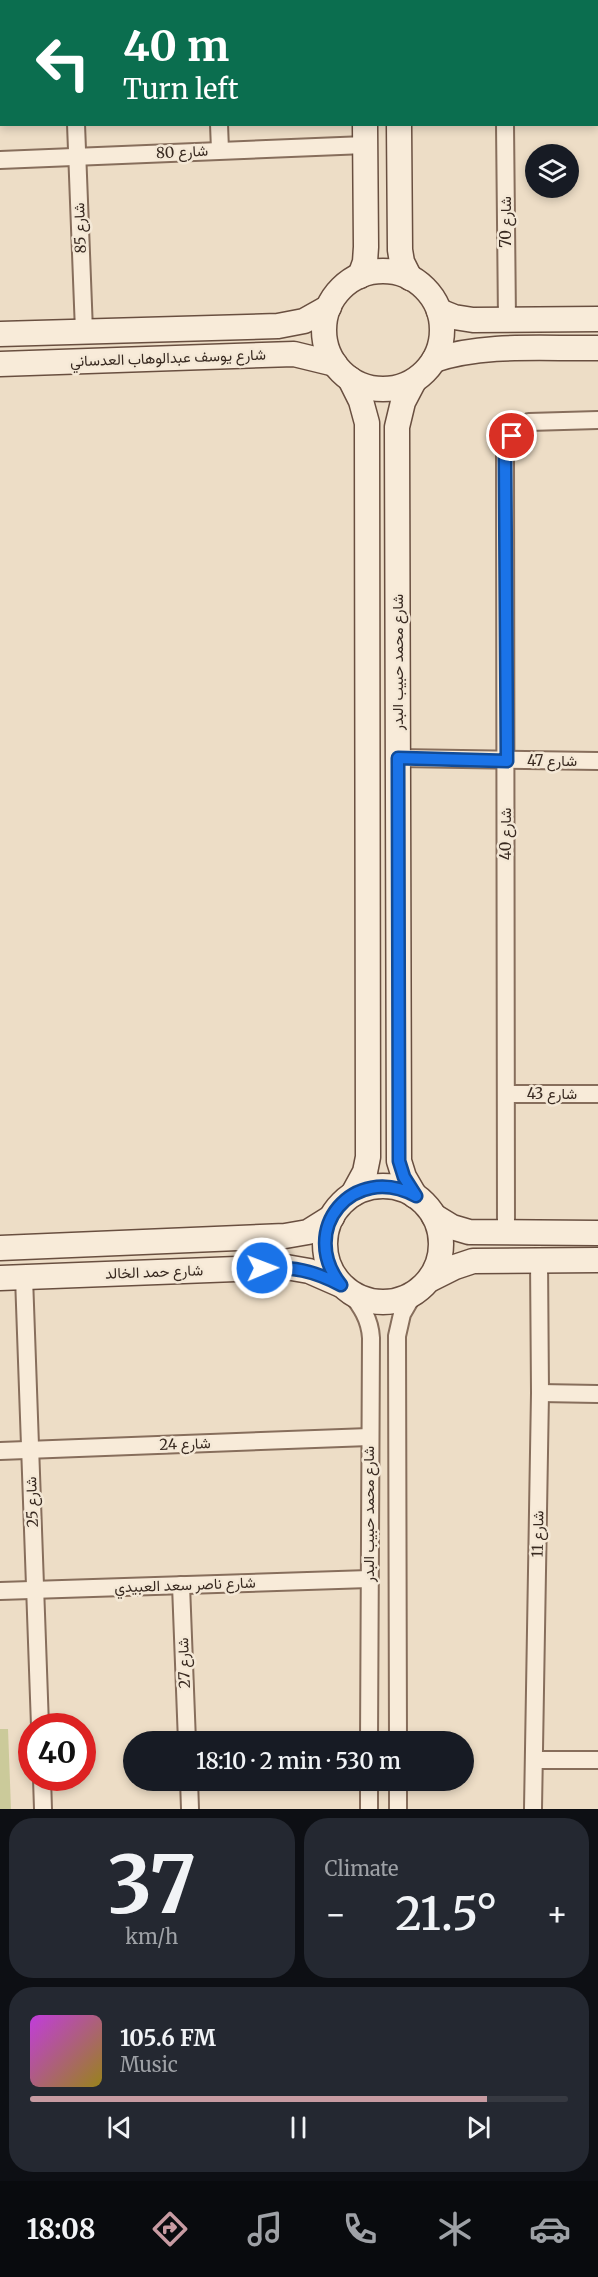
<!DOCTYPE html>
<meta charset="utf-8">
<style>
:root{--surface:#171b24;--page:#242831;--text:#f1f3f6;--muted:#9ea1a6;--line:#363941;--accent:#c79ba2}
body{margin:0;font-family:Merriweather,Vazirmatn,serif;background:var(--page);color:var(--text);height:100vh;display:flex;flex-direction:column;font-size:22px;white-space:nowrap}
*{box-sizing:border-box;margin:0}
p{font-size:20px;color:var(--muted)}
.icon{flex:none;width:33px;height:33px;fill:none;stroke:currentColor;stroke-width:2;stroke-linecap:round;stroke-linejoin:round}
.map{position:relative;height:1809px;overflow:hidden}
.sheet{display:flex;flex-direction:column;gap:9px;padding:9px;background:#0d0f14;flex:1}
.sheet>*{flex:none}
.banner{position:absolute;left:0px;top:0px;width:598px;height:126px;box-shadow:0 3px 9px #0003;background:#0b6e4f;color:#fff;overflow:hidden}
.tools{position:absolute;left:525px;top:144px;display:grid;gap:12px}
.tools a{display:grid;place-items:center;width:54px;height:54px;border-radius:50%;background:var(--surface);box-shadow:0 3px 9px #0003;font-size:30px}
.speed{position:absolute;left:18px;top:1713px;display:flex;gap:12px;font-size:30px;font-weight:700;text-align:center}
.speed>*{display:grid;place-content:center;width:78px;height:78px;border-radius:50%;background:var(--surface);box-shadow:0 3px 9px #0003;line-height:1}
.speed .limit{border:9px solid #d22;background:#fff;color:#111}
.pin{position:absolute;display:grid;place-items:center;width:51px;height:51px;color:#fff;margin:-26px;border:3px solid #fff;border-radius:50%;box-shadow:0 2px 6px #0007}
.me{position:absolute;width:66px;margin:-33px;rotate:89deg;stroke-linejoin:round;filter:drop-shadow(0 0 4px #0008)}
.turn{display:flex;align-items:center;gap:21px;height:126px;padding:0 24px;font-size:27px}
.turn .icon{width:78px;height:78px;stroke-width:2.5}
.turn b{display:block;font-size:42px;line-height:51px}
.big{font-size:45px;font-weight:600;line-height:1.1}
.sheet .card{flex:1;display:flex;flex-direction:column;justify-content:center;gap:9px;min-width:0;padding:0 21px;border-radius:24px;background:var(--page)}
.sheet .dial{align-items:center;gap:0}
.dial b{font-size:78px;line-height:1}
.song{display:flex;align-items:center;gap:18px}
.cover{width:72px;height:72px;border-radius:9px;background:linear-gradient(135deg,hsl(290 70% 55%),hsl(50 70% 35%))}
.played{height:6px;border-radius:3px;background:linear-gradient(90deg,var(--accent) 85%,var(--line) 85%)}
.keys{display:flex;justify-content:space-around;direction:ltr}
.heat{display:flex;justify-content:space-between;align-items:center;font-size:33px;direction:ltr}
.sheet .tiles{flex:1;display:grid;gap:9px;grid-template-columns:1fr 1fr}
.card:last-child{grid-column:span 2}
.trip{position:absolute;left:123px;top:1731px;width:351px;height:60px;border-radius:30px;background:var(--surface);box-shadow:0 3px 9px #0003;font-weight:600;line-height:60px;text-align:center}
.menu{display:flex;height:96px;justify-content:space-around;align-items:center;background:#090b0e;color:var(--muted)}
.menu .icon{width:42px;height:42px}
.menu .on{color:var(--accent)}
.menu b{font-size:27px;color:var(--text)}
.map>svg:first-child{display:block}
</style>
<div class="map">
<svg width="598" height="1809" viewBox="0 0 598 1809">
<rect width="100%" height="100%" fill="#edddc6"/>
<polygon fill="#cbca9a" points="0,1729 8,1729 11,1809 0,1809"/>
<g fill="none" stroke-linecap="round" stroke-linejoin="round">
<defs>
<g id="street">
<polyline points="71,0 71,2"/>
<polyline points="213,0 214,2"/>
<polyline points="504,0 504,2"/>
<polyline points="76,124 84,331"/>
<polyline points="219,124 220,150"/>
<polyline points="505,124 507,320"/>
<polyline points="0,160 365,145"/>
<polyline points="398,758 598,761"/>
<polyline points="507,1094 598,1094"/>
<polyline points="506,1233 505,452 512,436 529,422 598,420"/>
<polyline points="24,1277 40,1726"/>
<path d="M350 1292C361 1306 370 1319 371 1338L369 1742"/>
<polyline points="540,1393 598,1394"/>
<polyline points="0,1451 369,1437"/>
<polyline points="181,1585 187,1742"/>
<polyline points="0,1591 369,1579"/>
<polyline points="398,1742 397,1336 402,1314 413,1295"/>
<polyline points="534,1760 598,1760"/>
<polyline points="42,1778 43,1809"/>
<polyline points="189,1780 190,1809"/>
<polyline points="398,1780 398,1809"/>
<polyline points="369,1809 369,1780"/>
<polyline points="533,1809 540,1393 539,1260"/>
</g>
<g id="secondary">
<polyline points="398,0 398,2"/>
<polyline points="366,2 366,0"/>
<polyline points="399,124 400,250 402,262 410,278"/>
<circle cx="383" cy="330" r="59"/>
<polyline points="360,276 365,262 366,247 365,124"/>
<polyline points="439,311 454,317 473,320 598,319"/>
<polyline points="0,334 278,326 304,321 329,307"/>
<path d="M434 360C486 343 544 349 598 348"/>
<polyline points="0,364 294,354 335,364"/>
<polyline points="350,379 361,401 367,423 368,1157 365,1172 353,1194"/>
<polyline points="414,381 403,402 397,427 399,1161 404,1177 415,1196"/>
<circle cx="383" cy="1244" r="58"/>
<polyline points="434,1216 452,1227 469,1232 598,1233"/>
<polyline points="0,1248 285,1236 308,1232 332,1217"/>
<polyline points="0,1278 286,1267 309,1271 341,1285"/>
<polyline points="431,1279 455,1267 473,1261 598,1260"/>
</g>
</defs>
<use href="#street" stroke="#876e5c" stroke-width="20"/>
<use href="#secondary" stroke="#694f40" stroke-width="27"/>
<use href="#street" stroke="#f8ebd9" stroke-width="16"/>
<use href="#secondary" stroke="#f8ebd9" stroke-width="24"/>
</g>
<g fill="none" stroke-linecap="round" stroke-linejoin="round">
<defs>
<path id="route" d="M262 1268C294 1267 312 1270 341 1285 297 1230 353 1162 416 1196L404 1177 399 1161 398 758 507 761 505 458 507 448 512 436"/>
</defs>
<use href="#route" stroke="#114b97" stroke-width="15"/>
<use href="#route" stroke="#1a73e8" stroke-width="10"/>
</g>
<g text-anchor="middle" stroke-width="5" stroke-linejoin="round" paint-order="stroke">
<g font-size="15" fill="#382920" stroke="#f4e8d6">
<text transform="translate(182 152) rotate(-3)" y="5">شارع 80</text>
<text transform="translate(506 222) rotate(-90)" y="5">شارع 70</text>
<text transform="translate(80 228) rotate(-92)" y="5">شارع 85</text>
<text transform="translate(168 358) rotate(-2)" y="5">شارع يوسف عبدالوهاب العدساني</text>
<text transform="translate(398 662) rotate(-90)" y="5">شارع محمد حبيب البدر</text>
<text x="552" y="766">شارع 47</text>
<text transform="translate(506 834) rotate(-90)" y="5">شارع 40</text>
<text x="552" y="1099">شارع 43</text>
<text transform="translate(154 1272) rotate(-2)" y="5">شارع حمد الخالد</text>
<text transform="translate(185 1444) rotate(-2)" y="5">شارع 24</text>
<text transform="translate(32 1502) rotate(-92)" y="5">شارع 25</text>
<text transform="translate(369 1514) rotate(-90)" y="5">شارع محمد حبيب البدر</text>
<text transform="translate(538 1534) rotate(-89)" y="5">شارع 11</text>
<text transform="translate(185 1585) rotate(-2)" y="5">شارع ناصر سعد العبيدي</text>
<text transform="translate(184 1663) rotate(-92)" y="5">شارع 27</text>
</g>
</g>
</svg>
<div class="tools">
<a><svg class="icon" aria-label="layers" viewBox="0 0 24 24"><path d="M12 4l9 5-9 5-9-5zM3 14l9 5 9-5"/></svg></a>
</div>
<div class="speed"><div class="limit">40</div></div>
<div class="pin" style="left:512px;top:436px;background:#d93025"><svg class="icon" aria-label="arrive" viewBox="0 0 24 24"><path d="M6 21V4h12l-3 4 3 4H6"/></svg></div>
<svg class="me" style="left:262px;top:1268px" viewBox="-20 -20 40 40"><circle r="17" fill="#1a73e8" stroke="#fff" stroke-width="3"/><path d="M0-11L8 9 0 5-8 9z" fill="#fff"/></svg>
<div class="trip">18:10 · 2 min · 530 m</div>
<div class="banner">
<div class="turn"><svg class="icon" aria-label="left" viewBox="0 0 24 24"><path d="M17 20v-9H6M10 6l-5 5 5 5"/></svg><div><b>40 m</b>Turn left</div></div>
</div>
</div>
<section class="sheet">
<div class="tiles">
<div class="card dial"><b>37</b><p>km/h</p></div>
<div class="card"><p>Climate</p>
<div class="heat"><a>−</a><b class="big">21.5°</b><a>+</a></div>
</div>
<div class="card">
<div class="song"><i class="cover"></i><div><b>105.6 FM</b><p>Music</p></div></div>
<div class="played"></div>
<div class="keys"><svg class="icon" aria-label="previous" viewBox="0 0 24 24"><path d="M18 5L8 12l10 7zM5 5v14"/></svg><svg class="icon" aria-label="pause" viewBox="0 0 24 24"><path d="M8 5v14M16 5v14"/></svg><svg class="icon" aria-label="next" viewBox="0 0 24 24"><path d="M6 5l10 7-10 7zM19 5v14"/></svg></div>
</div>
</div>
</section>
<nav class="menu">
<b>18:08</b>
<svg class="icon on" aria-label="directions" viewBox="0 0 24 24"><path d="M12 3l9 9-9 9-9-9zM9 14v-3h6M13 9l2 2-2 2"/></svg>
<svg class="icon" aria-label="music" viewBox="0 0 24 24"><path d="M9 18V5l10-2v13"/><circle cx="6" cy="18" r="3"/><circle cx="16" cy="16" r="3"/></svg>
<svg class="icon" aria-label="phone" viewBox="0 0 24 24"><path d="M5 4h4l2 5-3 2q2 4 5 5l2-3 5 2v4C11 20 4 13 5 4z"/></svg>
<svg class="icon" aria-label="climate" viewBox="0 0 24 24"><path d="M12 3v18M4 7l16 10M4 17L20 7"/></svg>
<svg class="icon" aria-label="car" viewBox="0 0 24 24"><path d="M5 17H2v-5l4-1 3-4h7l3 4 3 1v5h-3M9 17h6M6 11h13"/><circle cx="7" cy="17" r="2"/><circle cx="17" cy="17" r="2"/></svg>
</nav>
